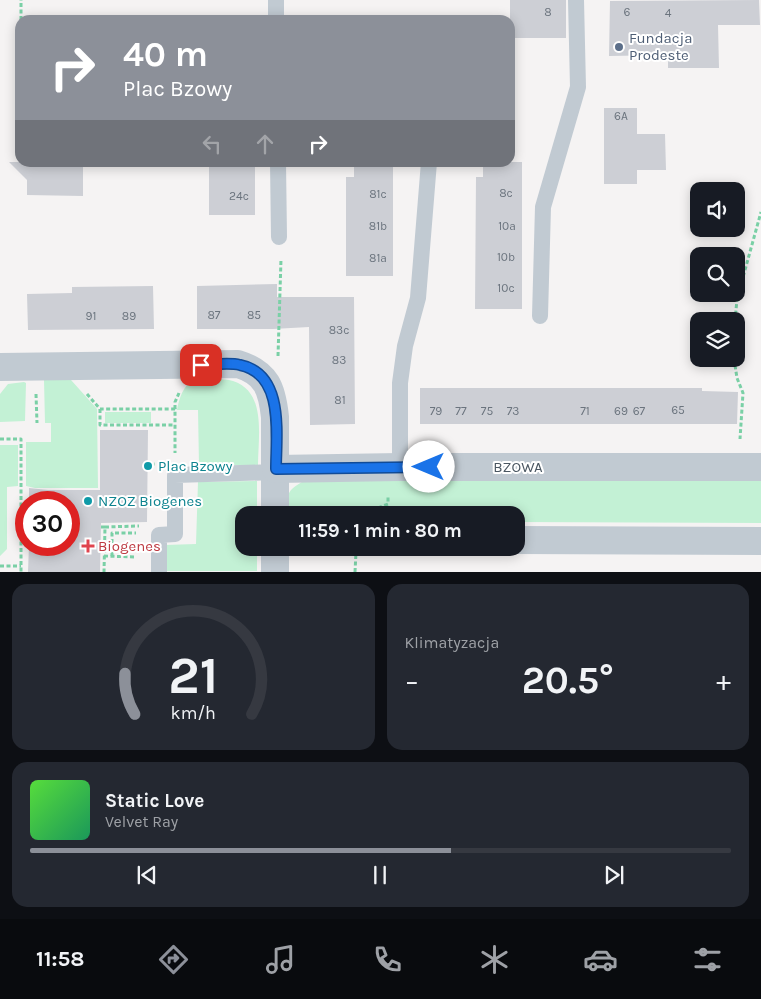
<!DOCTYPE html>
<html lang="pl">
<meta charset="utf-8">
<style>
:root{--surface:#171b24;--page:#242831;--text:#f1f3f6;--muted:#9ea1a6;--line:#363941;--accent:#8c9099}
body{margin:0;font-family:Karla,sans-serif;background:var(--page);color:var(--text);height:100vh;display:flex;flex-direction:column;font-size:19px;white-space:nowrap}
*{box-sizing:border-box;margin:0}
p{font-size:16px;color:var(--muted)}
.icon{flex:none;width:28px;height:28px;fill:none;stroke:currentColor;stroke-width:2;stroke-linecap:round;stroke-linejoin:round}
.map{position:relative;height:572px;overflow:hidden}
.sheet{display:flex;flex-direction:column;gap:12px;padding:12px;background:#0d0f14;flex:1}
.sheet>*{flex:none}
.guide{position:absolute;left:15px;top:15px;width:500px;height:152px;border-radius:15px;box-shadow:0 2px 12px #0003;background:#8c9099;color:#fff;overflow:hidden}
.controls{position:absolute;left:690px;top:182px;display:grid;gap:10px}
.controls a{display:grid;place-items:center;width:55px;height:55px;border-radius:10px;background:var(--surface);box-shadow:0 2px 12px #0003;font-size:25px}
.speed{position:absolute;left:15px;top:491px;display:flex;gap:10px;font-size:25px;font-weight:700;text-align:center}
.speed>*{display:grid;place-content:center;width:65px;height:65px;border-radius:50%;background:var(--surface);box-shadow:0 2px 12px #0003;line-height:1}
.speed .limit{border:8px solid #d22;background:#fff;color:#111}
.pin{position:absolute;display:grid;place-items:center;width:42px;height:42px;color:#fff;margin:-21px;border-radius:10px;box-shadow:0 2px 8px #0006}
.me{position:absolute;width:55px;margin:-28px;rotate:270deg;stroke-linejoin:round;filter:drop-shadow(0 0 4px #0008)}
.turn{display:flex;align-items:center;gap:18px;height:105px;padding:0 25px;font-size:22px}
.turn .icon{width:65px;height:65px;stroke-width:2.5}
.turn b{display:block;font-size:35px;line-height:42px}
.lanes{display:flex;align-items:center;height:48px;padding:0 25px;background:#0003;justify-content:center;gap:25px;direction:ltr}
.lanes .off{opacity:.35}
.big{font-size:38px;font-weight:700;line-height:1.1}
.sheet .tile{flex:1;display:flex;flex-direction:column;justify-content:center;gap:8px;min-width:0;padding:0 18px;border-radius:15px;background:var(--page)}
.sheet .dial{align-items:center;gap:0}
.dial svg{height:130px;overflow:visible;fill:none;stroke:var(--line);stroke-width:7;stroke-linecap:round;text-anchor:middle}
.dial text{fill:var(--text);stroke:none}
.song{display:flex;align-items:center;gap:15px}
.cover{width:60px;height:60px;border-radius:8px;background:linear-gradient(135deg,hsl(110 70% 55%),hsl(150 70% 35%))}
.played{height:5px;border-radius:2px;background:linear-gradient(90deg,var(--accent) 60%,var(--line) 60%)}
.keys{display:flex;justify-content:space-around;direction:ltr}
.heat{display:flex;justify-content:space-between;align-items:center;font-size:28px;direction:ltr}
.sheet .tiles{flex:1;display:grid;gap:12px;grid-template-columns:1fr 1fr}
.tile:last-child{grid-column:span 2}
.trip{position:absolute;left:235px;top:506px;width:290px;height:50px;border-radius:15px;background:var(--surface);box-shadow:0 2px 12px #0003;font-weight:700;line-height:50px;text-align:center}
.tab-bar{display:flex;height:80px;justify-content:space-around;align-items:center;background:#090b0e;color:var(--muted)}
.tab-bar .icon{width:35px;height:35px}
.tab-bar .current{color:var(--accent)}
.tab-bar b{font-size:22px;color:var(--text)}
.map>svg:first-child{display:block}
</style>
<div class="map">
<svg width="761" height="572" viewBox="0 0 761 572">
<rect width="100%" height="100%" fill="#f5f3f3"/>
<g fill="#c3f1d5">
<polygon points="44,380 71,380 97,409 98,488 35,488 26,486 26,442 51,442 51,423 45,423"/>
<path d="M194 380C206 380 221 378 233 381 267 392 258 437 258 465H199L198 410H177C179 399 183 385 194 380Z"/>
<polygon points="24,382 26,383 25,421 0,422 0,394 8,384"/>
<rect x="105" y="412" width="46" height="11"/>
<polygon points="0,445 18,445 18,486 7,487 7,549 0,556"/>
<path d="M761 477V523L516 522V515H288C286 490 288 490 309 478Z"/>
<polygon points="257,481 257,515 244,515 244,548 257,548 257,571 165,571 165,545 196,544 198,482"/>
</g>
<g fill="#cdcfd5">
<rect x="510" y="0" width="56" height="38"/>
<polygon points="759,0 760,25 718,25 719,68 668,68 668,55 609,56 610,1"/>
<polygon points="604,108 637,108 637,134 665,134 666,170 637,170 637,184 604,184"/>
<polygon points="9,162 69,162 69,165 83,166 83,196 27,195 27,180"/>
<rect x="209" y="162" width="46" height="53"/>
<polygon points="354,162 393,162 393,276 346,276 346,177 354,177"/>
<polygon points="483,162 522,162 522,309 475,309 476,177 483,177"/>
<polygon points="277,284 277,297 354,297 355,424 310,425 309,327 273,329 197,329 197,286"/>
<polygon points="153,286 154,329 28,330 27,294 72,293 72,287"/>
<polygon points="420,388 702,388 702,391 738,392 737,424 420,424"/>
<polygon points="100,430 148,430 147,522 101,523 100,572 28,572 29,545 69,545 69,502 29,502 29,488 48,490 100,490"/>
</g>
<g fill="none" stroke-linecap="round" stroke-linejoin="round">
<g stroke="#7ad0a6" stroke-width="3" stroke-dasharray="4 2.5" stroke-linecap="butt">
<polyline points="21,20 21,0"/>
<polyline points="20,43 20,48"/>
<polyline points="735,321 737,299 761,212"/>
<polyline points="278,356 281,259"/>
<polyline points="734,359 737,378 743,393 740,439"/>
<polyline points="36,394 37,423"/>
<polyline points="87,394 100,409 175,409 175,453"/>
<polyline points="100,409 100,425 175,425"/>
<polyline points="175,409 175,402 179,393"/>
<polyline points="0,439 21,439 21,572"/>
<polyline points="148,464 155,464"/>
<polyline points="360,515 388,504 388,495"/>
<polyline points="101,527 105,527 104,572"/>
<polyline points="105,527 139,526"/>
<polyline points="330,552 330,548"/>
<polyline points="104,556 136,557"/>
<polyline points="112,556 112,533 136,533"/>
<polyline points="0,566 21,566"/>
<polyline points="355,572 356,552"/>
</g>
<g stroke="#c1cad2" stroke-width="16">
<polyline points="276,0 276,20"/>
<polyline points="278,162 279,237"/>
<polyline points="540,316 543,207 578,87 576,0"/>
<polyline points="400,467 400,383 405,346 418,298 429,162"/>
<polyline points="159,572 159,535 175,534 175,475 276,472"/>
</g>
<g stroke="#c1cad2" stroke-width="28">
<path d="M0 367 238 364C267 373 272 389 275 417V515"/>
<polyline points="276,469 400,467 761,467"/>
<polyline points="516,540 761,541"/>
<polyline points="275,548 275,572"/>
</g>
</g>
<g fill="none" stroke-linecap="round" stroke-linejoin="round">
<defs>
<path id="route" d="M201 365C213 365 228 362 240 365 285 374 276 435 276 469L429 467"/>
</defs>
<use href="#route" stroke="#114b97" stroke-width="12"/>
<use href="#route" stroke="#1a73e8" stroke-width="9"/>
</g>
<circle fill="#5c6f8a" stroke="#fff" stroke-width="2" cx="619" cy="47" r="5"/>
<g fill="#0f9aa8" stroke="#fff" stroke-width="2">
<circle cx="148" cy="466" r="5"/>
<circle cx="88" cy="501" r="5"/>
</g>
<path fill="#e0444e" stroke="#fff" stroke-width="2" d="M85.5 538.5h5v5h5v5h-5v5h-5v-5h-5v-5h5z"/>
<g text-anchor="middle" stroke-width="4" stroke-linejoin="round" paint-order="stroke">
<g font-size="12" fill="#6b747e">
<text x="548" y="16">8</text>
<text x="627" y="16">6</text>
<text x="668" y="17">4</text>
<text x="621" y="120">6A</text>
<text x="506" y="197">8c</text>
<text x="378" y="198">81c</text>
<text x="239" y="200">24c</text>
<text x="378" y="230">81b</text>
<text x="507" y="230">10a</text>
<text x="506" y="261">10b</text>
<text x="378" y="262">81a</text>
<text x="506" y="292">10c</text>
<text x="214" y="319">87</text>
<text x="254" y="319">85</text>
<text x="91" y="320">91</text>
<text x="129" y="320">89</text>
<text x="339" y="334">83c</text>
<text x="339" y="364">83</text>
<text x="340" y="404">81</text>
<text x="678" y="414">65</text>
<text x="436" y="415">79</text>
<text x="461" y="415">77</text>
<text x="487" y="415">75</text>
<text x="513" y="415">73</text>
<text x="585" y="415">71</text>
<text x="621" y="415">69</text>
<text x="639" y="415">67</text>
</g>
<g font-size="15" fill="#4e5e75" stroke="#fff" text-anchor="start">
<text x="629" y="43">Fundacja<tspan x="629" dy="17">Prodeste</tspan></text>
</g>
<g font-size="15" fill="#0d838f" stroke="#fff" text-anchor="start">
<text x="158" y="471">Plac Bzowy</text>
<text x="98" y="506">NZOZ Biogenes</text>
</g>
<g font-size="15" fill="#4a5661" stroke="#fff">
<text x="518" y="472">BZOWA</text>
</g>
<g font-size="15" fill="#be3a42" stroke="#fff" text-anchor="start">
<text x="98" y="551">Biogenes</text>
</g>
</g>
</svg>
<div class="controls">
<a><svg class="icon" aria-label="sound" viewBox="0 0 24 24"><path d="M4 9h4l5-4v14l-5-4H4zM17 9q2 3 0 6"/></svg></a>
<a><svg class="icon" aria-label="search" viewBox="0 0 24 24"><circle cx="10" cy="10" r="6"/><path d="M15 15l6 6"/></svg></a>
<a><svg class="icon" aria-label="layers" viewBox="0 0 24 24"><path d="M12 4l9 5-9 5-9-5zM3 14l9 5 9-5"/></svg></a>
</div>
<div class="speed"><div class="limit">30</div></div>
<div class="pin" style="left:201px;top:365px;background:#d93025"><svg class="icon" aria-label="arrive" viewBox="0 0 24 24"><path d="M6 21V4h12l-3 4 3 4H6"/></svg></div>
<svg class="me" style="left:429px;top:467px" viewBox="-20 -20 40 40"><circle r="19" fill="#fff"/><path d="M0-13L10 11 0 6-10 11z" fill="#1a73e8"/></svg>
<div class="trip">11:59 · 1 min · 80 m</div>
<div class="guide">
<div class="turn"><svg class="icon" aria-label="right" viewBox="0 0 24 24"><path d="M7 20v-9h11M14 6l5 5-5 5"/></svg><div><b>40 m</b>Plac Bzowy</div></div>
<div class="lanes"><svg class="icon off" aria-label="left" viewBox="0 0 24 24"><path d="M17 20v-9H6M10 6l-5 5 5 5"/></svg><svg class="icon off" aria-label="ahead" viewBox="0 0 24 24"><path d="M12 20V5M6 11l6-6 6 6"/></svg><svg class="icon" aria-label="right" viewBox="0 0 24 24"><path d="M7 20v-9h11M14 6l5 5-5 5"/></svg></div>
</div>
</div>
<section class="sheet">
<div class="tiles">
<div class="tile dial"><svg viewBox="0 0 100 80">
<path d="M14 69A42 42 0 1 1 86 69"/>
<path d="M14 69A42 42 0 0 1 8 44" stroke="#8c9099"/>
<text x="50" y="56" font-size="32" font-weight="700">21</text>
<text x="50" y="72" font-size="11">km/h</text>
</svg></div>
<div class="tile"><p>Klimatyzacja</p>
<div class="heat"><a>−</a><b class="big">20.5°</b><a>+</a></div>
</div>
<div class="tile">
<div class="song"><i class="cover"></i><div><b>Static Love</b><p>Velvet Ray</p></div></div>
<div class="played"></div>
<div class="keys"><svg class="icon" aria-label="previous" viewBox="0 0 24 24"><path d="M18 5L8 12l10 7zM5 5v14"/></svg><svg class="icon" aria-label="pause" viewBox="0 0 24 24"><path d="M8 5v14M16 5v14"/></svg><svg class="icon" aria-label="next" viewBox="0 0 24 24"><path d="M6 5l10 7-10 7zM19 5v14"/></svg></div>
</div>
</div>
</section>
<nav class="tab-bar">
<b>11:58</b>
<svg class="icon current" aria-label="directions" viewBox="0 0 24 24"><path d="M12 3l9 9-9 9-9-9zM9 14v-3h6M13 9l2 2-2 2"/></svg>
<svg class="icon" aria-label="music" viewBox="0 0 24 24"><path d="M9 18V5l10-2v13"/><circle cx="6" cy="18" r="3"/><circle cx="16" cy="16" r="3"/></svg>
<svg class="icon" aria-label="phone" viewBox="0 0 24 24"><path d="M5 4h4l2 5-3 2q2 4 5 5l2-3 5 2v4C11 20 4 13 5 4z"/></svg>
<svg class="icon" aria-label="climate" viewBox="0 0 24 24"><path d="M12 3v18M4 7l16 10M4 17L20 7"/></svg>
<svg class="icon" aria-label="car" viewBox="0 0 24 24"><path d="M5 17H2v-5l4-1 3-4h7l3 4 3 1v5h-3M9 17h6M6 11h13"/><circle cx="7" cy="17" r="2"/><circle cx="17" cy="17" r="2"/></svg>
<svg class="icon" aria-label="filters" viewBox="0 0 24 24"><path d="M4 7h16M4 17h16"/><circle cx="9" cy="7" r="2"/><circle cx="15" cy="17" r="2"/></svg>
</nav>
